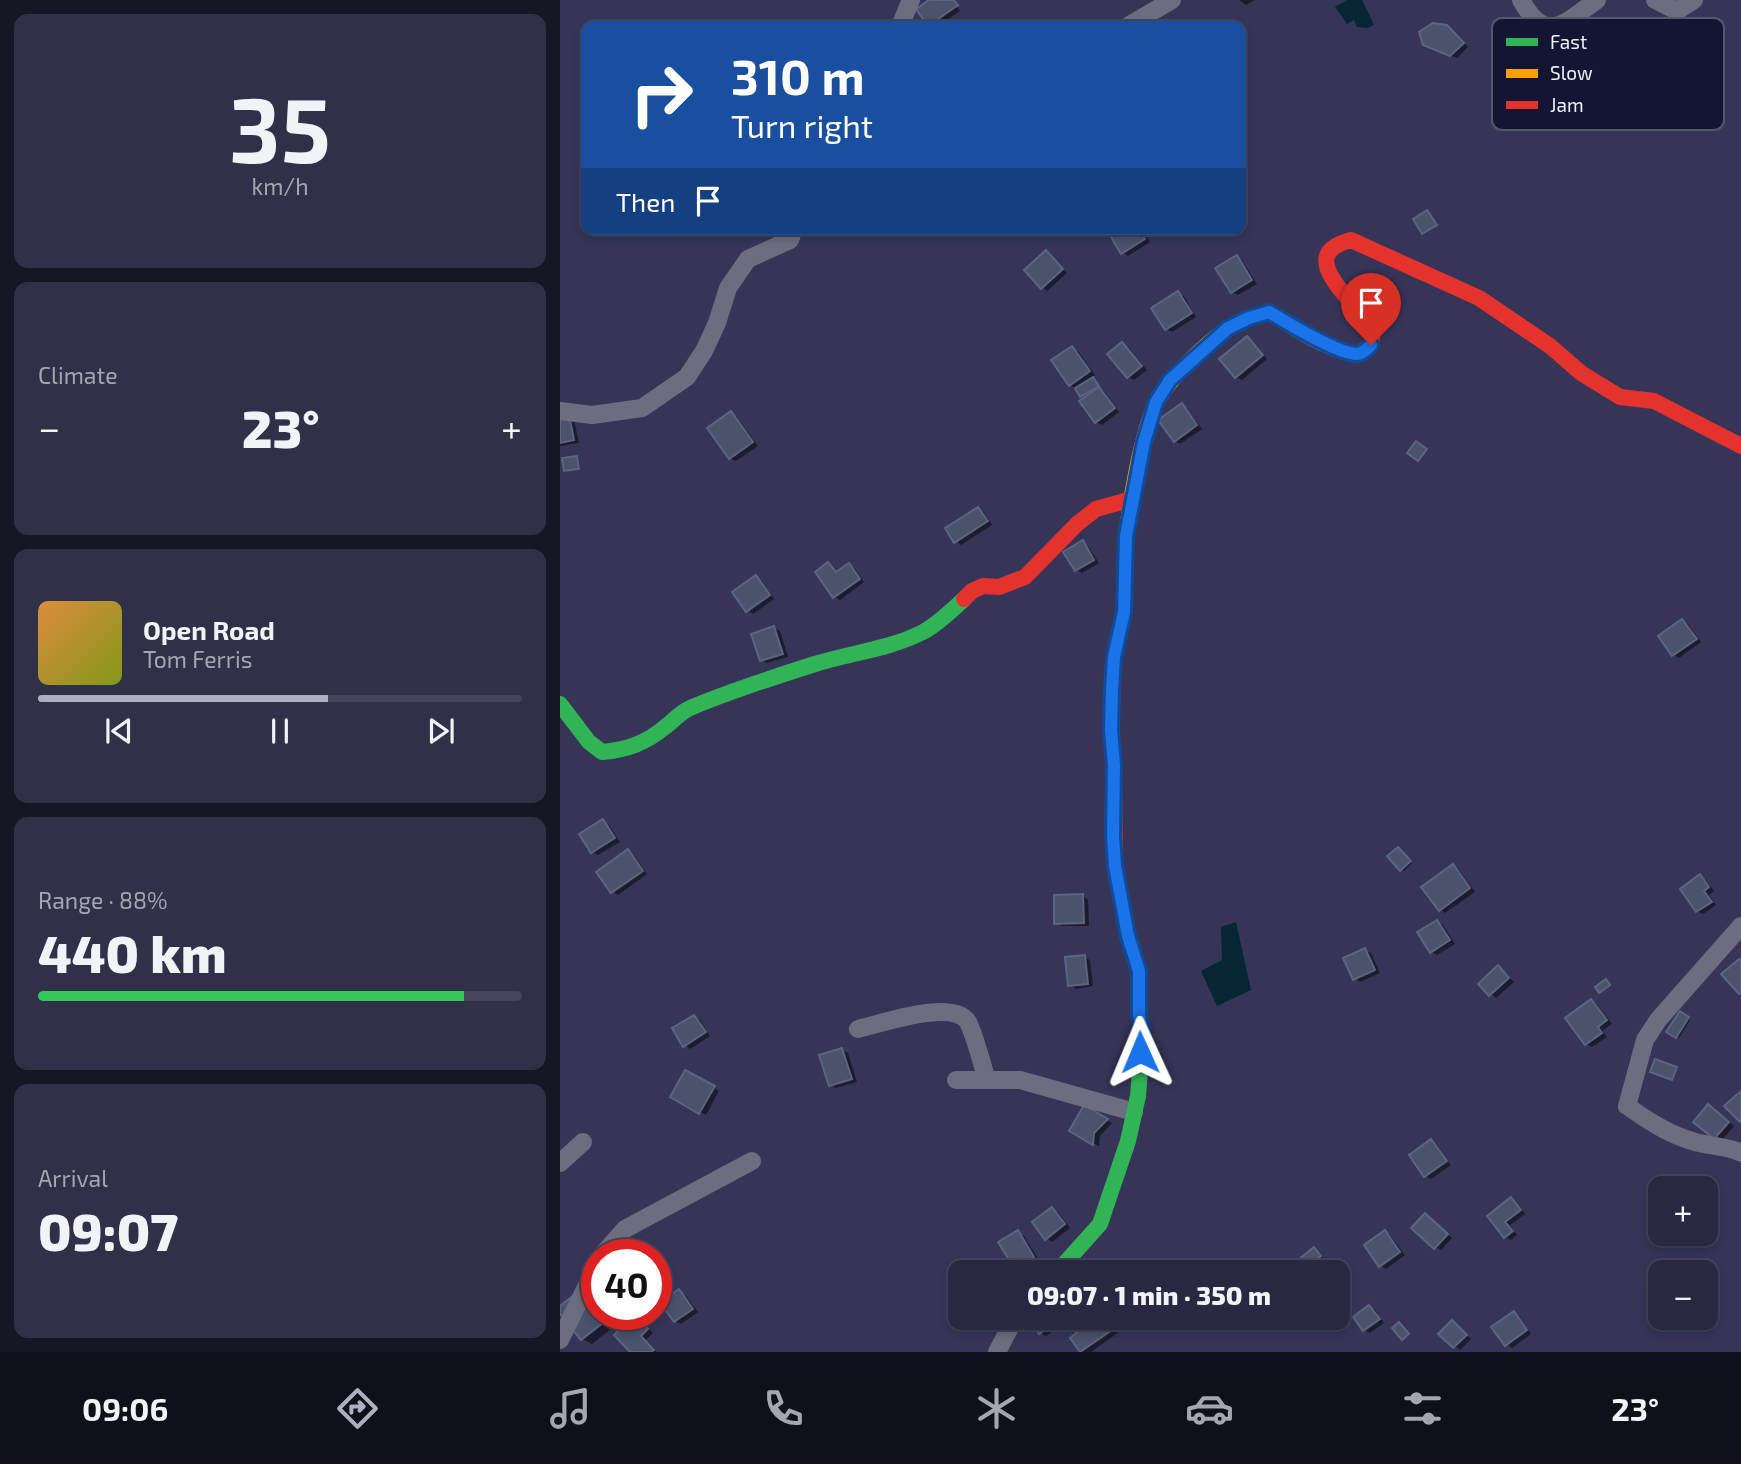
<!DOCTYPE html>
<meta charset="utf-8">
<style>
:root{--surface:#282842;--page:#303049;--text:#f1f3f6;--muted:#a5a6b2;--line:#44445b;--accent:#aeafc1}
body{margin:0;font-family:"Exo 2",sans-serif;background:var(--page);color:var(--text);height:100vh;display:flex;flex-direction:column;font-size:26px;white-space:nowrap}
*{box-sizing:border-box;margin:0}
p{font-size:23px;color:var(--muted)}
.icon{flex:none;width:38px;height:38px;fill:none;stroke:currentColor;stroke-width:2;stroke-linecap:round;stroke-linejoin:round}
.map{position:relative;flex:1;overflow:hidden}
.sheet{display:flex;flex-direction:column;gap:14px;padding:14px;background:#161624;width:560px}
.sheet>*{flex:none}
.hud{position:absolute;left:21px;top:21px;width:665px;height:214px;border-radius:14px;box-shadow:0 4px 10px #0003,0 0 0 2px var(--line);background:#1a4fa0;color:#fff;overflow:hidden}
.fabs{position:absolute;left:1088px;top:1176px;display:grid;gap:14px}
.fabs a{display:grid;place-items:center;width:70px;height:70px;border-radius:14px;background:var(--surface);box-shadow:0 4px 10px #0003,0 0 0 2px var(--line);font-size:35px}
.speed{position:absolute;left:21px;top:1239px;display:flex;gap:14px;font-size:35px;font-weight:700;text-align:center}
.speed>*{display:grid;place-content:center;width:91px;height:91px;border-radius:50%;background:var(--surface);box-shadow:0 4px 10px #0003,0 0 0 2px var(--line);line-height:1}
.speed .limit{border:10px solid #d22;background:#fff;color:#111}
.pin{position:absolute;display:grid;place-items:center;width:60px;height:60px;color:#fff;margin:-72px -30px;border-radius:50% 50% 50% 0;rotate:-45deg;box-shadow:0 0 7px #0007}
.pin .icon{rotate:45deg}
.me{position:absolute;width:77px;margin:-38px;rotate:359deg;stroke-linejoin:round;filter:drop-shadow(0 0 5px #0008)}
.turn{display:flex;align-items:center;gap:24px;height:147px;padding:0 35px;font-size:32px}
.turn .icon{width:91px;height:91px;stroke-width:2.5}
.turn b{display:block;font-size:49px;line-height:60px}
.then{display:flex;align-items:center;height:66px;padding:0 35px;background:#0003;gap:14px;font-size:26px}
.big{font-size:52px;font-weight:800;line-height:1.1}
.sheet .card{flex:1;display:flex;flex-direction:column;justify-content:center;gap:10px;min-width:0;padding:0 24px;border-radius:14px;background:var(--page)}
.sheet .dial{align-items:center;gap:0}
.dial b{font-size:91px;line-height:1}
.song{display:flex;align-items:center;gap:21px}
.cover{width:84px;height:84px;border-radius:10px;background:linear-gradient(135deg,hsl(30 70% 55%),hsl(70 70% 35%))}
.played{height:7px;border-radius:4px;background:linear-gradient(90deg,var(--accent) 60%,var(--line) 60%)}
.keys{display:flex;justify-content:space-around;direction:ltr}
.heat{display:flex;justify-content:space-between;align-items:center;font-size:38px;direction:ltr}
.charge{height:10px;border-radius:5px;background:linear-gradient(90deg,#34c759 88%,var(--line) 0)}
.trip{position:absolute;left:388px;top:1260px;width:402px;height:70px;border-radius:14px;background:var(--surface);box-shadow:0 4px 10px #0003,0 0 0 2px var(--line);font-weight:800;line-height:70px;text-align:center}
.menu{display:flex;height:112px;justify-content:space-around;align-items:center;background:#10101a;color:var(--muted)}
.menu .icon{width:49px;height:49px}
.menu .on{color:var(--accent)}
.menu b{font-size:32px;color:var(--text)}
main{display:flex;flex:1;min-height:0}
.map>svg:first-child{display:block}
</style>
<main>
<section class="sheet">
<div class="card dial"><b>35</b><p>km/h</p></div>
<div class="card"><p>Climate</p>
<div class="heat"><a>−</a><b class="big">23°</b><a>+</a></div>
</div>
<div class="card">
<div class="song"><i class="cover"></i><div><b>Open Road</b><p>Tom Ferris</p></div></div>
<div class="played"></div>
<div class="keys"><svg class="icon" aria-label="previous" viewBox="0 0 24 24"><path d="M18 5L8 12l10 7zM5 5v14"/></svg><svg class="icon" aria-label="pause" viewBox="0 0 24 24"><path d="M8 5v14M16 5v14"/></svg><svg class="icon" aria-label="next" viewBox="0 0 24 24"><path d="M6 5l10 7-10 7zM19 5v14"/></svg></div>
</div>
<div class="card"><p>Range · 88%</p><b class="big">440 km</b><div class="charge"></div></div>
<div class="card"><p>Arrival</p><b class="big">09:07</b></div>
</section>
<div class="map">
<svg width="1181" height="1352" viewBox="0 0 1181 1352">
<rect width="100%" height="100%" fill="#363558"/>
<g fill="#052632">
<polygon points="787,0 802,0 814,25 808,28 797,27 794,20 787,24 775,7"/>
<polygon points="676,922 691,990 657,1006 641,971 662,960 661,927"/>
</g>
<g fill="#0007">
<polygon points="372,0 392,0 400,11 378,26 371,26 358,10"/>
<polygon points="679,0 695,0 686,5"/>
<polygon points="887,26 893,30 908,47 897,58 870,48"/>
<polygon points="562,229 582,229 590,242 568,256 563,252"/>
<polygon points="487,253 507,273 487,291 482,287"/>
<polygon points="677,257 682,260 697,284 678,295 672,292"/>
<polygon points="618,293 624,296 636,317 612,332 606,328"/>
<polygon points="687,339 693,342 707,359 682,380 676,377"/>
<polygon points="562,344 568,347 587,370 574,380 568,377"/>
<polygon points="512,348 518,351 535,375 531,378 535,380 538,388 545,392 559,412 542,425 536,422 526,398 511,385"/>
<polygon points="622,405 627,409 642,429 620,444 615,441"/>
<polygon points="171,414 177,417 198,446 176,461 170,458"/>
<polygon points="0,418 14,420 19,443 0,446"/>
<polygon points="16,458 19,459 20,470 6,470"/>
<polygon points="418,509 424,512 432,525 401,545 396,541"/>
<polygon points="523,542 528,546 539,563 522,573 516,570"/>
<polygon points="269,564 278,573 289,565 295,569 304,582 280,600 275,597"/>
<polygon points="196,577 202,581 214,599 193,614 187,610"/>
<polygon points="1122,621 1128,624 1141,642 1119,658 1114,655"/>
<polygon points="214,628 220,631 228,657 207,663 202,660"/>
<polygon points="43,821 49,825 60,842 38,855 32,852"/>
<polygon points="841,850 852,863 844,871 841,869"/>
<polygon points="68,851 74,855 87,874 58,895 52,891"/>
<polygon points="893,866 899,870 915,892 885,913 880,909"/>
<polygon points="1140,876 1146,880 1154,891 1149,895 1156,905 1143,914 1137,911"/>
<polygon points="523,896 528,900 529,926 502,926 496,923"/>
<polygon points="877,922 883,925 895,944 877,955 871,952"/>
<polygon points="805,950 811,953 820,973 800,982 795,978"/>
<polygon points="524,957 530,960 533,986 516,989 510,985"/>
<polygon points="938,967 954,982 936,998 920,984"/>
<polygon points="1031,1001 1037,1004 1052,1024 1042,1031 1047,1037 1032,1047 1026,1044"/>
<polygon points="1120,1013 1130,1020 1119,1038 1109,1031"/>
<polygon points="134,1017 140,1020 150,1036 130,1049 125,1045"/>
<polygon points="282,1050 288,1053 297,1082 276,1088 271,1085"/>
<polygon points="125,1072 159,1091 146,1115 112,1097"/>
<polygon points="525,1108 552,1123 540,1136 539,1146 511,1131"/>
<polygon points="1154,1109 1174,1126 1161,1141 1136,1122"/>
<polygon points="871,1142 877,1145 891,1165 871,1179 865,1175"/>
<polygon points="951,1200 957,1203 965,1214 950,1225 957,1235 951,1240 945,1237 929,1216"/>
<polygon points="492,1209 498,1212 510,1228 492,1242 486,1238"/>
<polygon points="865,1215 892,1238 881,1250 875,1247"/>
<polygon points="458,1232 464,1236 479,1260 462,1270 456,1267 441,1243"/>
<polygon points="825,1232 830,1235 845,1255 826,1269 820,1265"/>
<polygon points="59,1242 68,1255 46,1255"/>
<polygon points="755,1249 763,1258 747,1270 745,1268"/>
<polygon points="28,1286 37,1291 37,1314 55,1314 61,1321 32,1344 22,1339 0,1311 0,1308"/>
<polygon points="119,1291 125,1295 138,1312 121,1324 115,1321 102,1303"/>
<polygon points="809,1307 815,1310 824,1323 810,1333 804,1330"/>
<polygon points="954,1313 960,1317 971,1334 952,1348 946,1344"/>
<polygon points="75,1317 93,1333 86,1340 97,1352 72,1352"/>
<polygon points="474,1318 509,1318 510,1319 486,1336 481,1333 471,1320"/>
<polygon points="521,1318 549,1318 559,1332 531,1352 523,1352 512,1338 528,1327"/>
<polygon points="892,1322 911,1339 900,1350 881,1334"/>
</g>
<g fill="#4b526c" stroke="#5c6481" stroke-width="2">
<polygon points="369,0 394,0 398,5 368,26 356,9"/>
<polygon points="873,23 887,25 904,43 890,56 863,45 859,32"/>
<polygon points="867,210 877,225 862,234 853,219"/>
<polygon points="559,229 579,229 585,239 561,254 550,235"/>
<polygon points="486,250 503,269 481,289 464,270"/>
<polygon points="677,255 692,280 671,293 655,268"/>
<polygon points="618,291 632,313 605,330 591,308"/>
<polygon points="687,336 703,355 675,378 659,359"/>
<polygon points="562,342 582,366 567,378 547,354"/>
<polygon points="512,346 530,371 509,386 491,360"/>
<polygon points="533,377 539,386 520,397 515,388"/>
<polygon points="539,387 555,408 535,423 519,401"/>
<polygon points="622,403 637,425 614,442 598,420"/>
<polygon points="171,411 193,442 169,459 147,428"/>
<polygon points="9,414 14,440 0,443 0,416"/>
<polygon points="856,441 867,449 858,461 847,453"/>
<polygon points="17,456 19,469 4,471 2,458"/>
<polygon points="418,507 428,521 394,543 385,528"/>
<polygon points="523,540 534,560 515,571 503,552"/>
<polygon points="268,562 276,572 289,563 300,579 273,598 255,572"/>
<polygon points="196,575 210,595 186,612 172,592"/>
<polygon points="1122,619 1137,639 1112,656 1098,636"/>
<polygon points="214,626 223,654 200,661 191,634"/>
<polygon points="43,819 55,838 31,853 19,834"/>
<polygon points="838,847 851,861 840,871 827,856"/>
<polygon points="68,849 83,871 51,893 36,872"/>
<polygon points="893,864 910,888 879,911 861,887"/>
<polygon points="1140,874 1149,887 1144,891 1152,902 1136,912 1120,889"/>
<polygon points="523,894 524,923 494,924 494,895"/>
<polygon points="877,920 890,940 870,953 857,932"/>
<polygon points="805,948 815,970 793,980 783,958"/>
<polygon points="525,955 528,984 508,986 505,957"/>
<polygon points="1179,959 1181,961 1181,993 1179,994 1161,974"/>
<polygon points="938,965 949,978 929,996 918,984"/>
<polygon points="1046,979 1050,985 1039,993 1035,987"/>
<polygon points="1031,999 1047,1020 1038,1027 1042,1033 1025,1045 1005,1018"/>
<polygon points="1120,1011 1129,1017 1116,1038 1106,1032"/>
<polygon points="134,1015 146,1032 123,1047 112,1028"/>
<polygon points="282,1048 292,1079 269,1086 259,1055"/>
<polygon points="1095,1059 1117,1067 1112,1080 1090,1072"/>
<polygon points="125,1070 155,1086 139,1114 110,1097"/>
<polygon points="1181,1091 1181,1121 1180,1122 1164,1106"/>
<polygon points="1148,1104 1169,1122 1154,1139 1133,1122"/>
<polygon points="524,1105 548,1119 534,1133 533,1145 509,1131"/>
<polygon points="871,1139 887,1161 864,1177 849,1155"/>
<polygon points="951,1197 961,1210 945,1222 953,1231 944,1238 927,1216"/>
<polygon points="492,1207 505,1224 485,1240 472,1222"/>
<polygon points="865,1213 888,1234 874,1249 851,1228"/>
<polygon points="458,1230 474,1257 454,1268 438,1242"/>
<polygon points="825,1230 840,1252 819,1267 804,1245"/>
<polygon points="754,1247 761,1256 744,1270 737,1261"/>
<polygon points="28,1284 37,1295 37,1314 53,1315 21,1340 0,1314 0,1306"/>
<polygon points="119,1289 133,1309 114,1322 100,1303"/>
<polygon points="809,1305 820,1319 803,1331 793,1317"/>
<polygon points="954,1311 967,1330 945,1346 931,1327"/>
<polygon points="75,1315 88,1329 81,1336 94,1350 91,1352 70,1352 54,1335"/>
<polygon points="471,1318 502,1318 479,1334 469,1320"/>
<polygon points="519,1318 547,1318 555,1328 520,1352 510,1338 525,1326"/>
<polygon points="892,1320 907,1335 893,1348 878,1334"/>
<polygon points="839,1322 849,1334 842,1340 832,1328"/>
</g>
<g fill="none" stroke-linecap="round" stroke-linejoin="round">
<g stroke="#6d6d80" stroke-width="18">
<path d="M961 0C987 46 1004 23 1037 0"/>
<polyline points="1095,0 1117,11 1134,0"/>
<polyline points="340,26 351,0"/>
<polyline points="568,26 612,0"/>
<polyline points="0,411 32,415 82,408 127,377 144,351 157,323 168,288 188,259 230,240 234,229"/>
<path d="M1181 926 1098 1020 1085 1040 1067 1106C1087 1120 1108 1134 1132 1141 1146 1146 1170 1146 1181 1153"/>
<path d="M298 1029C321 1024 393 998 408 1022 415 1036 422 1064 427 1080"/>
<polyline points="396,1080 460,1080 574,1112"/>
<polyline points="0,1163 23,1142"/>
<polyline points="42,1255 65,1229 192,1161"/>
<polyline points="0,1340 37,1265"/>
<polyline points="437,1352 455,1318"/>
</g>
<g stroke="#30b455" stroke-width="16">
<path d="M0 704 29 742 42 752C67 750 86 743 105 727 113 721 121 712 130 708 170 691 214 677 255 664 290 653 330 649 363 632 378 624 391 611 404 599"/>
<polyline points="497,1272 540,1224 568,1141 578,1096 583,1033 579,1015 579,980"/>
</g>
<path stroke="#ff9f0a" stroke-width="16" d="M565 557C566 522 581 430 598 400 608 380 649 340 669 328 681 320 695 316 709 312 736 328 766 351 798 354"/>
<g stroke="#e5322d" stroke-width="16">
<path d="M798 354 811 345C811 341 813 338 812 334 807 307 727 257 791 240L919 298 990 346 1021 373 1060 397 1094 401 1181 446"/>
<polyline points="565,557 564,613 554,657 551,730 554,765 555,866 568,936 579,971 579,980"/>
<polyline points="404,599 412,591 423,586 439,587 465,577 517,524 536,509 572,499"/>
</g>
</g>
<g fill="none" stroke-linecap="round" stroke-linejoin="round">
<defs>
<path id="route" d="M580 1052 583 1034 579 1015V971L568 936 555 866 553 836 554 765 551 730 552 689 554 657 564 612 566 536 584 442 596 402 610 380 668 328 689 318 709 312C728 323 777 354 797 354 802 354 807 349 811 345"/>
</defs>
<use href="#route" stroke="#114b97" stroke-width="18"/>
<use href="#route" stroke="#1a73e8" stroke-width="12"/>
</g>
<rect x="932" y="18" width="232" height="112" rx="10" fill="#141532" stroke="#56576e" stroke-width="2"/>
<rect x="946" y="38" width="32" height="8" fill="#30b455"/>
<rect x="946" y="69" width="32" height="9" fill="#ff9f0a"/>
<rect x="946" y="101" width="32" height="8" fill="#e5322d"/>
<g font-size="19" fill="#eff0f9">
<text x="990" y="49">Fast</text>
<text x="990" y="80">Slow</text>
<text x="990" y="112">Jam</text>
</g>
</svg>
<div class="fabs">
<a>+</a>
<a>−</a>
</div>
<div class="speed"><div class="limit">40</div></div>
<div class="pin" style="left:811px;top:345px;background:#d93025"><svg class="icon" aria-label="arrive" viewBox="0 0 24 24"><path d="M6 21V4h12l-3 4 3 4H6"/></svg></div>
<svg class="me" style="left:580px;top:1052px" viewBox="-20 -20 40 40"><path d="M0-17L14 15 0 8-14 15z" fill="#1a73e8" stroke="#fff" stroke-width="4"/></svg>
<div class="trip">09:07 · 1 min · 350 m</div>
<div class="hud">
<div class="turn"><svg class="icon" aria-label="right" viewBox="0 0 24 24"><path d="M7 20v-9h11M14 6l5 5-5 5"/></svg><div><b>310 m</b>Turn right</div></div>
<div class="then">Then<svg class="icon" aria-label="arrive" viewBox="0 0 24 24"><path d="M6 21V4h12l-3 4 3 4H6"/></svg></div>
</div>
</div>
</main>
<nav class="menu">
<b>09:06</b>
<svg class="icon on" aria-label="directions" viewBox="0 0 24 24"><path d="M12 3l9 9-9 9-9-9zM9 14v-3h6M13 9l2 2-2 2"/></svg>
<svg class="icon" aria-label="music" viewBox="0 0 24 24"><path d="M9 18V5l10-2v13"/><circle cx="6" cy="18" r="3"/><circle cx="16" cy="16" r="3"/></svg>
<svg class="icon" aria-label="phone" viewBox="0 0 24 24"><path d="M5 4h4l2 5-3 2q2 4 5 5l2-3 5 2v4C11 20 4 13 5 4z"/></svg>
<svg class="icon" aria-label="climate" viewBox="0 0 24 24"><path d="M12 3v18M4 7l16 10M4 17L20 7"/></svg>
<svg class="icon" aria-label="car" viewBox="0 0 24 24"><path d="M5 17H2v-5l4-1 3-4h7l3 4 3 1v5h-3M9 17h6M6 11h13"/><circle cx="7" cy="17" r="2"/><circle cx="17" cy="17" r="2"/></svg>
<svg class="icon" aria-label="filters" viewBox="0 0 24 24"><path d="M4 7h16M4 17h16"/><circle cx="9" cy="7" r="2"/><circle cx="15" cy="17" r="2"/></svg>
<b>23°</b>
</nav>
